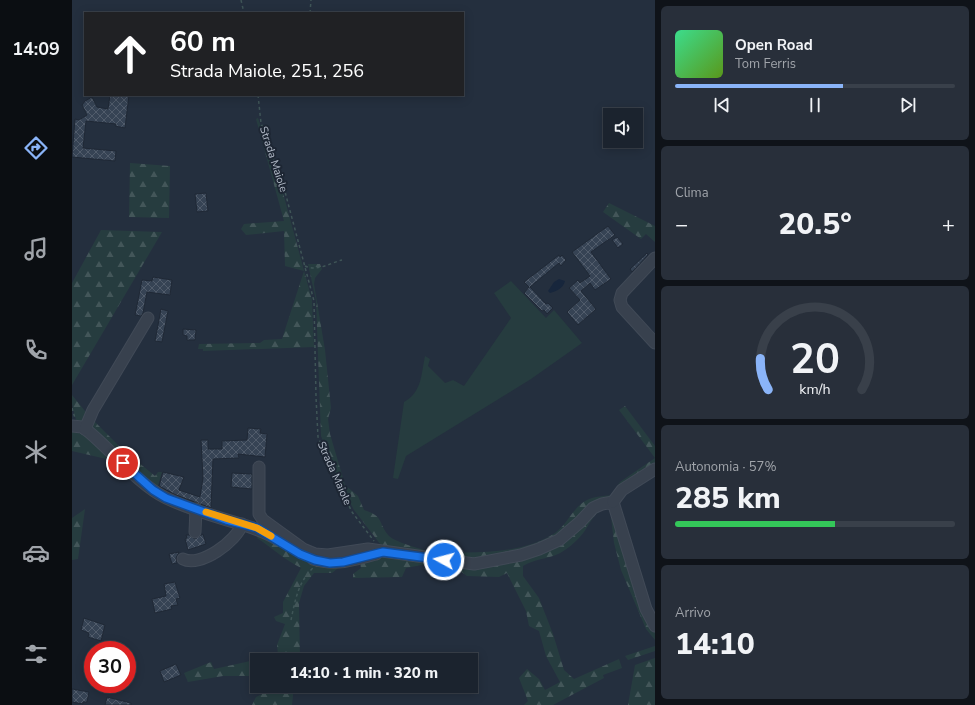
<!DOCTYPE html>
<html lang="it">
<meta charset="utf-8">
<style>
:root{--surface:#1b232e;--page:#282f3a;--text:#f1f3f6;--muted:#a0a4aa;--line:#39404a;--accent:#8ab4f8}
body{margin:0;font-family:"Nunito Sans",sans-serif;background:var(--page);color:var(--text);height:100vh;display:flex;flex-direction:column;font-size:15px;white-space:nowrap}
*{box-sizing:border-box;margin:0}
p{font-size:13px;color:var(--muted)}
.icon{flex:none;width:22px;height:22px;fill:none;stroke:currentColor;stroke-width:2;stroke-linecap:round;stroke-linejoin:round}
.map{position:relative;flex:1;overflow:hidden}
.sheet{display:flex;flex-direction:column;gap:6px;padding:6px;background:#0f1319;width:320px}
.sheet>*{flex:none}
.hud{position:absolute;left:12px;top:12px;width:380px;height:84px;border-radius:0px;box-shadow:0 2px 10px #0003,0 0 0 1px var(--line);background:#202124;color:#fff;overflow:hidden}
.controls{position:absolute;left:531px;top:108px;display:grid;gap:8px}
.controls a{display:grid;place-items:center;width:40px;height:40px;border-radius:0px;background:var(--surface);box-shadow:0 2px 10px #0003,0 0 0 1px var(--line);font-size:20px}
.speed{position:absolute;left:12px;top:641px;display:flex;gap:8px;font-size:20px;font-weight:700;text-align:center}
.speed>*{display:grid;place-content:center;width:52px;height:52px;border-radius:50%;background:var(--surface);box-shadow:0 2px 10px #0003,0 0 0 1px var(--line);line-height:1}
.speed .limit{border:6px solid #d22;background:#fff;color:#111}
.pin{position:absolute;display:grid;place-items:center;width:34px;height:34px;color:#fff;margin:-17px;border:2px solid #fff;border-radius:50%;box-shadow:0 1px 4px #0007}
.me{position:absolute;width:44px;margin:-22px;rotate:277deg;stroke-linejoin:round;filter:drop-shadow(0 0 3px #0008)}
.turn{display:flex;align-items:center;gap:14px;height:84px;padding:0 20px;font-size:18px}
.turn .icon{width:52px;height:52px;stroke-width:2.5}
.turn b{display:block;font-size:28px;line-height:34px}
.big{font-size:30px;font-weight:800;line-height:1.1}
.sheet .widget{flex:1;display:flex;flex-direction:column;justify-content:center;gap:6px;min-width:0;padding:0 14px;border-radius:6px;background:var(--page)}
.sheet .dial{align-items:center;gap:0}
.dial svg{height:104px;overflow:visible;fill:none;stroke:var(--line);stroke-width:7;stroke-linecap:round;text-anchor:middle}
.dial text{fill:var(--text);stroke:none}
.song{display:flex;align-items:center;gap:12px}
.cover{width:48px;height:48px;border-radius:6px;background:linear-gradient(135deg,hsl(150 70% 55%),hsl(90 70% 35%))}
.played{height:4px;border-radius:2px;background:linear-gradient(90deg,var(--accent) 60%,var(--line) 60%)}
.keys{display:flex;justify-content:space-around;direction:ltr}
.heat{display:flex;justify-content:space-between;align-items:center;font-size:22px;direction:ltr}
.charge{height:6px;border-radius:3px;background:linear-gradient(90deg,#34c759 57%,var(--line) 0)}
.trip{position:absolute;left:178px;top:653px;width:228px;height:40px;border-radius:0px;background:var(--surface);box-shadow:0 2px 10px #0003,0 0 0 1px var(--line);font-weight:800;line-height:40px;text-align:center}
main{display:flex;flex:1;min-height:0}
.menu{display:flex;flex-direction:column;width:72px;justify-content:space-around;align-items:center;background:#0b0e12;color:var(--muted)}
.menu .icon{width:28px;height:28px}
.menu .selected{color:var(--accent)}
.menu b{font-size:18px;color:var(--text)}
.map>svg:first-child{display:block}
</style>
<main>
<nav class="menu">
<b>14:09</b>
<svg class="icon selected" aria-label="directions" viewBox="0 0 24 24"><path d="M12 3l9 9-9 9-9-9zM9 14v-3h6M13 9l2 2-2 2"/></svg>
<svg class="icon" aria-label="music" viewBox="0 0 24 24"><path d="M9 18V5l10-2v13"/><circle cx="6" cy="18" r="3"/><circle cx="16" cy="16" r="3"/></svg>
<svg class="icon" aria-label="phone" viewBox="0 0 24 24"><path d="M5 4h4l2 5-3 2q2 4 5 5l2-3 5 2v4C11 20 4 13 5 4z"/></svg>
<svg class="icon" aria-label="climate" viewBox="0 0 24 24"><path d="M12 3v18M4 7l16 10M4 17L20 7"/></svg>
<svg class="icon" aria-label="car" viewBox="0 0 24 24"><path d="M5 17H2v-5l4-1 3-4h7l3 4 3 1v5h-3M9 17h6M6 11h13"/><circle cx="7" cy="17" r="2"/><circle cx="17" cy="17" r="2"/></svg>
<svg class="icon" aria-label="filters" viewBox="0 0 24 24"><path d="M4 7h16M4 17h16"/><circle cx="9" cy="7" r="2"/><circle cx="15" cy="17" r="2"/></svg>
</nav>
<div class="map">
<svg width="583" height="705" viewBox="0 0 583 705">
<defs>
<pattern id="forest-firs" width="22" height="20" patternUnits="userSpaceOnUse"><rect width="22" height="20" fill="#263c3f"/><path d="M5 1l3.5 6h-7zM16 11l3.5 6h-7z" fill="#435659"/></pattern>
<pattern id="building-cross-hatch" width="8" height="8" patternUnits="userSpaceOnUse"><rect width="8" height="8" fill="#364354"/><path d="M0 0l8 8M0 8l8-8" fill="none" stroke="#515c6b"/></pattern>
</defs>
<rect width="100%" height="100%" fill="#242f3e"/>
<path fill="#263c3f" d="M439 281 474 318 482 310 510 343 459 379 334 456 326 479 321 478 332 402C350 392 349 375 353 356L358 359 356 366 373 383 381 380 392 386 439 318 422 293Z"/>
<g fill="url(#forest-firs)">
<polygon points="186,118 210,189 240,300 242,347 131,351 131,349 126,349 127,344 188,343 192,340 210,339 232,271 213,266 212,231 174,235 169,229 172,224 212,221 184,119"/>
<polygon points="58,163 98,166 97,218 57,217"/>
<polygon points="537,203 583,226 583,242 574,234 569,239 531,212"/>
<polygon points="29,230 90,232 0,385 0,283"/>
<path d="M236 264H248L250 269 243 278 242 284 253 350 259 408 256 419 258 434 273 485 286 496 292 510C313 517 305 522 317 536 324 543 356 551 367 554L369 552C406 553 451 554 483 533 495 525 501 507 515 500 521 497 531 496 539 495L548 482 583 458V467L540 500 466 547 403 561 312 549 282 510 266 480 249 436 244 301Z"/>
<polygon points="0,395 17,416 12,427 5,424 0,404"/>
<polygon points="553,406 583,446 583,458 547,410"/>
<polygon points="19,418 49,448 83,476 86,472 90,472 85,489 14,428"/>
<polygon points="0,429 12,430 74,490 62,483 43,461 0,451"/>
<path d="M538 503 583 631V640L574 629 549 570 542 543 538 508C520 509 518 528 506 539 501 544 493 551 486 554 475 559 462 559 451 566V576L467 598 481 634 492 670 502 679 547 659 550 668 531 675 532 678 481 705H452L456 701 447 678 455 669 467 679 473 690 488 682 474 656 467 631 457 626 454 611 435 573 427 577 395 576 381 566 355 564 334 568 330 577 281 578V574L289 568 288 563 271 564 260 573H242L232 586 227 603 228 660H185V676H151L116 682 112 673 139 662 142 669 206 655 205 645 213 624 204 621 202 617 211 613V602L229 568C213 560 200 548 185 538L187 533 227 557 238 560 297 552 403 566 468 551 522 509Z"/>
<polygon points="13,509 6,559 0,560 0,518"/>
<polygon points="583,646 583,651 556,660 553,656"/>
<polygon points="583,658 583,705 556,705 563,665"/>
<polygon points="189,686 222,686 220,705 180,705 184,697 190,694"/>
</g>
<path fill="#17263c" d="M487 279 493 281C491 289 484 291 478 293L476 291 482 282Z"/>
<g fill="url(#building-cross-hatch)" stroke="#1f2835">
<polygon points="38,95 57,95 53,128 43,126 44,124 14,121 11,148 44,151 43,161 0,157 3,119 7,120 15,115 10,105 13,101 20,97 25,107 36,109"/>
<polygon points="134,193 136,211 125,212 123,194"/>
<polygon points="536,226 543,235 519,252 539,279 523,290 518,283 509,291 524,309 506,325 495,312 508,300 497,288 506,280 508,283 518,276 500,252"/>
<polygon points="545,237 551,244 546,248 540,240"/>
<polygon points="575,253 576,255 560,272 558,269"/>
<polygon points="487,255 488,257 490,255 494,260 489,266 487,263 458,287 474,304 476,303 481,308 475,314 472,310 470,311 452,293 457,287 452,282"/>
<polygon points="81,277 100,280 98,295 75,292 71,313 69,316 63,315 70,280 80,281"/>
<polygon points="89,309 96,311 90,342 83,341"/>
<polygon points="111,329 124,330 123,340 115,340 115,336 111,335"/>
<polygon points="176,428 189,429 188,433 195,434 193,457 166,454 167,458 141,459 139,508 104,495 87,486 91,472 112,477 107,490 128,497 131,478 129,440 136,440 136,449 150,449 150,441 175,440"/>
<polygon points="160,473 180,474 180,489 159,487"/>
<polygon points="131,534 134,544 116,550 113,539 115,538 114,535 117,535 123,539"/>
<polygon points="107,552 104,558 105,563 100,564 97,554"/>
<polygon points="103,582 108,598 104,599 106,605 99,606 100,609 83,613 80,599 94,596 92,584"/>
<polygon points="12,618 33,625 29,641 16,637 17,633 9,630"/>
<polygon points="13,661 21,662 21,674 11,672"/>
<polygon points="104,664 109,675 92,682 88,671"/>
<polygon points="0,689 17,692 15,702 11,702 11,704 0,702"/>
<polygon points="35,697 59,703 59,705 33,705"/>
</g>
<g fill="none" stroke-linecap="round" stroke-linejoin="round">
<defs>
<g id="minor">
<polyline points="583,258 550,293 548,300 550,307 583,343"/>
<path d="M0 426 10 427 17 432C41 452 67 485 94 498 113 507 135 514 155 520 172 525 188 529 203 538"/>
<polyline points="13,429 21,410 76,318"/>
<polyline points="187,467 187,514 191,520 231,549 243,554 256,555 296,549 402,564 449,555 467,549 487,540 508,522 521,508 530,504 541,502 574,609 583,626"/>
<polyline points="541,502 550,490 583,469"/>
<polyline points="123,532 124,509"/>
<path d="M111 559C128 568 165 541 170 524"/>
<path d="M241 559C263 566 283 560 304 554"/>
</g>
</defs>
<use href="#minor" stroke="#414a57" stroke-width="13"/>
<g stroke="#3f5557" stroke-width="1.5" stroke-dasharray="3 3" stroke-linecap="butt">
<polyline points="169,0 172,13"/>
<polyline points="238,13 239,0"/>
<polyline points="186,95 189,123 212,188 242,301 244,397 246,437 261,474 280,512 302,541"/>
<path d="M233 266C245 272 258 263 270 260"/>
<polyline points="0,408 3,418"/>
<path d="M219 620C223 601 226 582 241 568"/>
</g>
<use href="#minor" stroke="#38414e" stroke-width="11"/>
</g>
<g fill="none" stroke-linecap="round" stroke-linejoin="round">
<defs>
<polyline id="route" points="51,463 81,490 94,498 154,520 185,528 228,554 243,560 258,563 271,562 311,552 372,560"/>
</defs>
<use href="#route" stroke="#114b97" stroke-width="10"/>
<use href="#route" stroke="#1a73e8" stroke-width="7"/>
<polyline stroke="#f59e0b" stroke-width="7" points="134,512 185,528 199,536"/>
</g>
<g text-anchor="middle" stroke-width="4" stroke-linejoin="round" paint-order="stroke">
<g font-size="11" fill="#b4bcc9" stroke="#1d2633">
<text transform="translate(202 159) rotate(72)" y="4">Strada Maiole</text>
<text transform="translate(263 473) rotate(66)" y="4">Strada Maiole</text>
</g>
</g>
</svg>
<div class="controls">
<a><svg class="icon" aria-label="sound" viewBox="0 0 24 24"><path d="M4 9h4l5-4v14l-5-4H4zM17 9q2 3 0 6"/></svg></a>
</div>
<div class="speed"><div class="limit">30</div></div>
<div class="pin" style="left:51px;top:463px;background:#d93025"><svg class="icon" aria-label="arrive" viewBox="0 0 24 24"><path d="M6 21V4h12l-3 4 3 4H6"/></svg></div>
<svg class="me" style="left:372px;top:560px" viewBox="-20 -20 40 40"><circle r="17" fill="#1a73e8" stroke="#fff" stroke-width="3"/><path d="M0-11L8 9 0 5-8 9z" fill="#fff"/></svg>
<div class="trip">14:10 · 1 min · 320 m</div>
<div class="hud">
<div class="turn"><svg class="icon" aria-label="ahead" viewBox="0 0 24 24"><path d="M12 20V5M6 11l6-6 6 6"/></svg><div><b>60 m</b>Strada Maiole, 251, 256</div></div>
</div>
</div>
<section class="sheet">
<div class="widget">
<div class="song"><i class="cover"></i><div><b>Open Road</b><p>Tom Ferris</p></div></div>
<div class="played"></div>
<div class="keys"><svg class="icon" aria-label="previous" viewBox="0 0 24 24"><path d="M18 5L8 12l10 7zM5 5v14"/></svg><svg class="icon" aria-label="pause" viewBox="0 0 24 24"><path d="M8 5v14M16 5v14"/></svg><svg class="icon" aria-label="next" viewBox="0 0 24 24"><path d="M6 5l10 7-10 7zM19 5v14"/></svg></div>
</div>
<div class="widget"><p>Clima</p>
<div class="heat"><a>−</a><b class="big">20.5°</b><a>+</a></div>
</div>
<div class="widget dial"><svg viewBox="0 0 100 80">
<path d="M14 69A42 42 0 1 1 86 69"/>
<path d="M14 69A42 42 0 0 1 8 45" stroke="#8ab4f8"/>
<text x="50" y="56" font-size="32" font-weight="700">20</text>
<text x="50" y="72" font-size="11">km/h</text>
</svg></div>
<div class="widget"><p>Autonomia · 57%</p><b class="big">285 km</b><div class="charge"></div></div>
<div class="widget"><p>Arrivo</p><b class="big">14:10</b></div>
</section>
</main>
